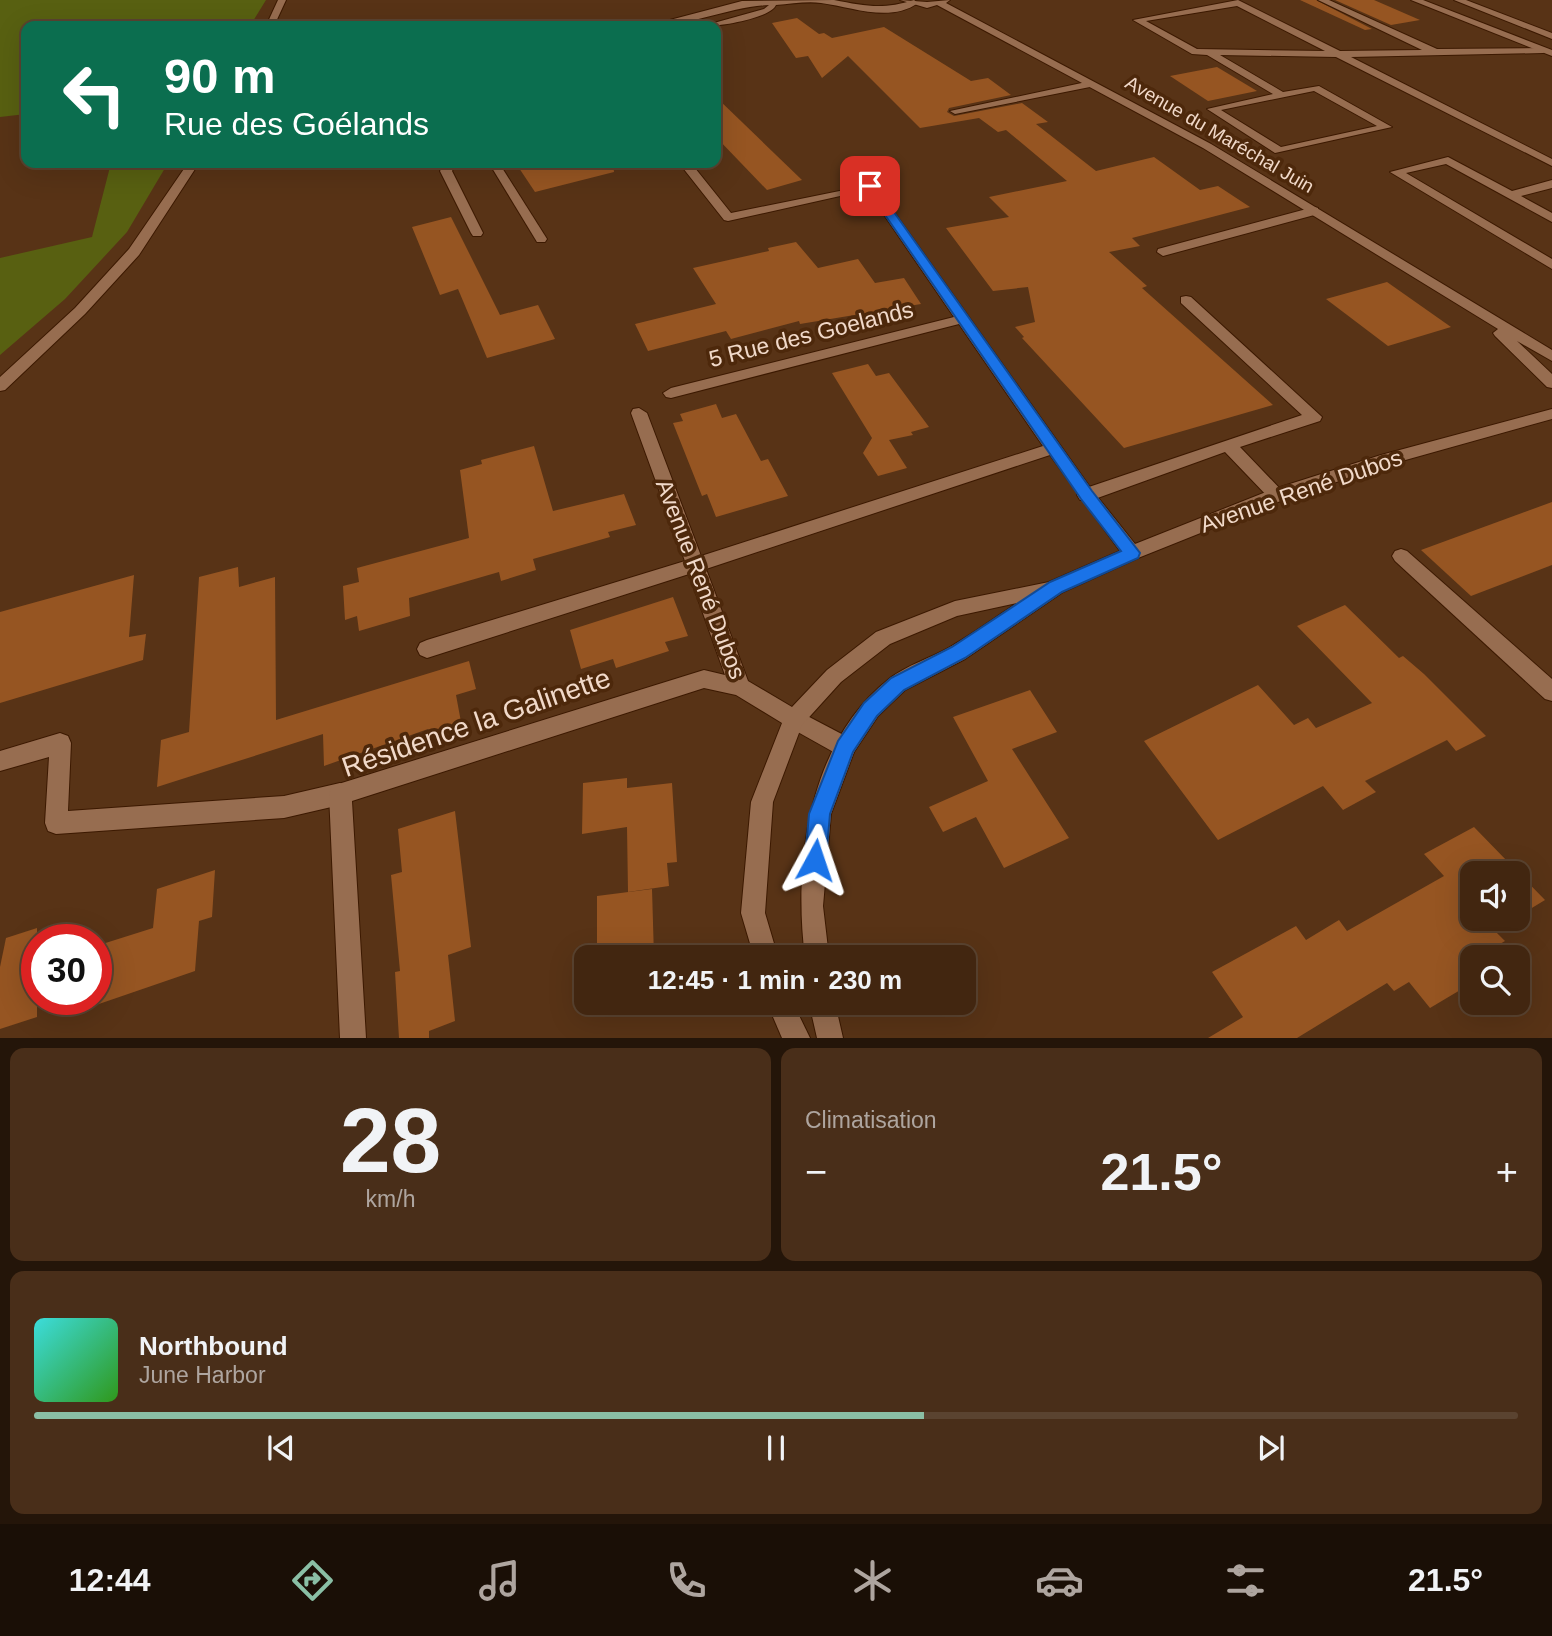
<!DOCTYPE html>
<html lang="fr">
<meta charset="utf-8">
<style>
:root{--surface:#422610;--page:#492e19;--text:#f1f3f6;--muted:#aea59f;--line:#5a4330;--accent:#8abfa5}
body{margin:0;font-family:Arial,sans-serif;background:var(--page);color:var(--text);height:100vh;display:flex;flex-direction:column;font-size:26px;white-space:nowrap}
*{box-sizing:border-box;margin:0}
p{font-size:23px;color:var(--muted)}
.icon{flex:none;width:38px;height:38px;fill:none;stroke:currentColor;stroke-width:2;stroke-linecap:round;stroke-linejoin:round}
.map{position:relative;height:1038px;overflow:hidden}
.details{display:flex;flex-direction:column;gap:10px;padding:10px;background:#241509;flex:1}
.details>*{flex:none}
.top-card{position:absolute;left:21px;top:21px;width:700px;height:147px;border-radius:14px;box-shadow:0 7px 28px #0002,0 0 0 2px var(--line);background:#0b6e4f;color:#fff;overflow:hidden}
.fabs{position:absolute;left:1460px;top:861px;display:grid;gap:14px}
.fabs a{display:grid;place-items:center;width:70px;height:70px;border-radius:14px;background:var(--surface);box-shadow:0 7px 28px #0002,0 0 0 2px var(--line);font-size:35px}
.speed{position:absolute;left:21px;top:924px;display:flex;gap:14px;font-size:35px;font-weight:700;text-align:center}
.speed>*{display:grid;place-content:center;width:91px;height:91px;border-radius:50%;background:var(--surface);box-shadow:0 7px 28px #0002,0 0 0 2px var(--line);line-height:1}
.speed .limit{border:10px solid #d22;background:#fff;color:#111}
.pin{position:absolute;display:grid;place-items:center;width:60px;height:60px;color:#fff;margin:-30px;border-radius:14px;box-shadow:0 4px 10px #0006}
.me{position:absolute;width:77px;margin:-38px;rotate:5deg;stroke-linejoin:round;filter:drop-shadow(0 0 5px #0008)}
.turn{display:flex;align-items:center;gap:24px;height:147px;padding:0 28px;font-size:32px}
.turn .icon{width:91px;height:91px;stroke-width:2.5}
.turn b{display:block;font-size:49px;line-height:60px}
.big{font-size:52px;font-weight:600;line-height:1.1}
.details .widget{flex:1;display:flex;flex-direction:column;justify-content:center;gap:10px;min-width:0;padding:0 24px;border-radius:14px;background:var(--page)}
.details .dial{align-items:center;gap:0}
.dial b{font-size:91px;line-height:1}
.song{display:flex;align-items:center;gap:21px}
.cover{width:84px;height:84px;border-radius:10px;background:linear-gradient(135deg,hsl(180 70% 55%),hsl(110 70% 35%))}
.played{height:7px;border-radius:4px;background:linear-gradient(90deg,var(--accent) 60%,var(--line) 60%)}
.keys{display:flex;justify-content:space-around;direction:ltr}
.heat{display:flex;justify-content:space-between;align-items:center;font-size:38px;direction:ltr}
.details .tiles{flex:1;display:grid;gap:10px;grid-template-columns:1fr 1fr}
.widget:last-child{grid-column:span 2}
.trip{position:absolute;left:574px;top:945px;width:402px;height:70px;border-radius:14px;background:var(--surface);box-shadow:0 7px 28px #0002,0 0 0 2px var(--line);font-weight:600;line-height:70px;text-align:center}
.menu{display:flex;height:112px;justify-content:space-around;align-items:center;background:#1a0f06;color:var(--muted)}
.menu .icon{width:49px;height:49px}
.menu .active{color:var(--accent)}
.menu b{font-size:32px;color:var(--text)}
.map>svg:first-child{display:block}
</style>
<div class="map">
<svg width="1552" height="1038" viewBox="0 0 1552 1038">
<rect width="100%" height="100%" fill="#583316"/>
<g fill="#586011">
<polygon points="0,0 266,0 250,26 26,26 26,114 0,117"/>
<polygon points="111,163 168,163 127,232 65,299 0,355 0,258 92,237"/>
</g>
<g fill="#965522">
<polygon points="1300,0 1316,0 1372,29 1365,30"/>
<polygon points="1335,0 1374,0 1420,20 1391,25"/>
<polygon points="797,18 819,34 824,33 832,38 884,27 971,81 988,78 1011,95 949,108 947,112 954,116 1022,103 1048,122 1036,124 1096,171 1154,157 1200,190 1218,186 1250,207 1132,238 1140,246 1109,252 1147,286 1142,288 1273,405 1124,448 1022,338 1024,337 1015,327 1035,322 1028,287 993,291 946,228 1009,217 989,197 1067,181 1006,130 998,132 979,118 920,128 848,56 822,78 808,56 796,58 772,23"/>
<polygon points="1217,67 1257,91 1208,101 1170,76"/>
<polygon points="716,97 802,180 767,190 716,137"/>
<polygon points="540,163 613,163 614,172 535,192 519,168"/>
<polygon points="451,217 500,315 538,305 555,339 487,358 458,289 440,295 412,227"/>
<polygon points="796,242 818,268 858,259 875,283 904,278 921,304 800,324 799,321 731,339 726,331 648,351 635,324 716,304 693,268 769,251 768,248"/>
<polygon points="1387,282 1451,327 1388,346 1326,299"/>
<polygon points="868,364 876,376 889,373 929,427 911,432 913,435 889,440 907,468 878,476 863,453 872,438 832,373"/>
<polygon points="716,404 722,418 736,414 761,461 768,459 788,496 716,517 707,494 702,496 673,423 683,421 680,414"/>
<polygon points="534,446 553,511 624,494 636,525 608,532 610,537 533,559 536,570 501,581 499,572 409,598 410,616 359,631 357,616 345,620 343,586 359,582 357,568 469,538 460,470 482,464 481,460"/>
<polygon points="1552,502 1552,565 1471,596 1421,550"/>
<polygon points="238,567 239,587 275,577 276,720 469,661 476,689 456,695 461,722 431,731 428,729 324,766 323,734 157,787 161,740 189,732 199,577"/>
<polygon points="134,575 129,637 146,634 143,660 0,703 0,612"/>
<polygon points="673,597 688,636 665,642 669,651 616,668 613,659 581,669 570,630"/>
<polygon points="1345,605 1399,658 1403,656 1424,674 1486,736 1456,751 1447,740 1365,781 1376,792 1343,810 1323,786 1218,840 1144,741 1258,685 1294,725 1308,718 1316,728 1372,703 1297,626"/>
<polygon points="1030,690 1057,732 1012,749 1069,838 1004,868 976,817 943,832 929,807 988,781 953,717"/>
<polygon points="627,778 627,788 672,783 677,862 667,863 669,886 628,892 627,827 582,834 583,783"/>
<polygon points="455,811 471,947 448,955 455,1021 429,1031 429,1038 399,1038 395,972 400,971 391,875 402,872 398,829"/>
<polygon points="1474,827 1545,900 1517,917 1517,873 1472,873 1472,919 1514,919 1494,930 1505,941 1478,957 1472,957 1472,983 1430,1008 1409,982 1394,991 1387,983 1297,1038 1208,1038 1243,1017 1212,972 1296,926 1306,940 1339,920 1347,931 1444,876 1424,854"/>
<polygon points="215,870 212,917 199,921 195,971 96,1005 96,946 153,928 157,889"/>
<polygon points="652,889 654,957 597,957 597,896"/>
<polygon points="37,928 37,1017 0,1029 0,967 6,938"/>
</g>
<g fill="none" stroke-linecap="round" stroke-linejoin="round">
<defs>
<g id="lane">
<path d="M834 0C865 6 883 10 914 0L918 3C890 23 852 7 821 3 807 1 791 4 776 5 771 18 718 27 703 26L764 9 769 5C728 7 686 28 647 26L742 1Z"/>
<path d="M1238 0 1340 51 1422 50 1318 0H1329L1437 49 1546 48V52L1543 53 1351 57 1552 159V166L1336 57 1220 55 1283 92 1319 86 1392 127 1275 153 1207 109 1273 94 1207 55 1192 54 1133 20ZM1237 6 1325 51 1197 49 1146 21ZM1314 91 1377 126 1281 147 1221 110Z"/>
<polygon points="1454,0 1466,0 1552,33 1552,39"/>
<polygon points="1091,81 1096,84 1095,86 955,114 950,111"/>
<polygon points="1448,157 1512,191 1552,180 1552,188 1521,196 1552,213 1552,222 1446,164 1406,173 1552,259 1552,269 1390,172"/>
<polygon points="445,163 456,163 452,171 483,233 481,236 473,236 471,233 440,171"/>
<polygon points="489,163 499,163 547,239 545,242 537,242"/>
<polygon points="1186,296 1191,297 1322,417 1320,421 1240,447 1286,495 1283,500 1271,500 1225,452 1092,500 1080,500 1077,495 1080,490 1302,415 1181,303 1181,297"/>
<polygon points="1401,549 1407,551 1552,679 1552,701 1545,699 1395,561 1392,556 1395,551"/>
<polygon points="794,709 853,740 856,747 853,754 845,757 837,754 787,726 784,719 787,712"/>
<polygon points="60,733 68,736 71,743 68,811 284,796 340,783 348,786 351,794 348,802 340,805 284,818 56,834 48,831 45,823 49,757 0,771 0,751"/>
</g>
<g id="street">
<polygon points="1411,0 1423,0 1552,50 1552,56"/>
<path d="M679 163H691L731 213 874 184 1092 490 1135 544 1271 490 1381 455 1552 409V419L1384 466 1283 500 1138 558 1063 592 965 659 905 690 878 716 854 752 831 814 823 906 829 957H805C793 862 809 742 889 679 907 665 931 658 950 647 973 634 995 618 1017 603L957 616 890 644 841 682 802 725 773 802 765 913 778 957H754L741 913 751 802 782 723 736 695 704 688 352 801 366 1038H340L329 794 332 786 704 670 725 675 689 574 427 658 420 655 417 649 420 643 427 640 685 561 631 413 633 409 639 408 647 413 701 556 1043 446 959 324 671 398 666 397 663 393 671 388 954 317 867 190 728 221 724 220ZM1050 455 1120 551 1049 582 955 601 876 632 827 670 792 707 748 681 706 569Z"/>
<polygon points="1314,207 1318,208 1318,214 1163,256 1157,252 1158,249"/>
<polygon points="767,1003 793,1003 810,1038 782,1038"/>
<polygon points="809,1003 835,1003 843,1038 817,1038"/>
</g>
<g id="secondary">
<polygon points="278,0 286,0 274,26 266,26"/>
<polygon points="900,0 927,2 950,0 946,3 1211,144 1552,350 1552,361 1517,341 1552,374 1552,388 1547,387 1495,336 1493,333 1498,329 1203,148 937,5 927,8"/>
<polygon points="188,163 199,163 139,255 85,314 5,390 0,391 0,377 75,308 129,249"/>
</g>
</defs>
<use href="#lane" stroke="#3c1900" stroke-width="2"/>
<use href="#street" stroke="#3c1900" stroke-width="2"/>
<use href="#secondary" stroke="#3c1900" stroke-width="2"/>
<use href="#lane" fill="#976d50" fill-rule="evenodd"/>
<use href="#street" fill="#976d50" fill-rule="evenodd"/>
<use href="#secondary" fill="#976d50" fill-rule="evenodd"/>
</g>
<polygon fill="#1a73e8" stroke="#114b97" stroke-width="2" points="866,184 874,184 1092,491 1140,553 1138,558 1062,592 965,658 904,690 877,716 853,752 830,814 826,860 823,868 815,871 808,868 805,860 809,814 838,741 864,703 891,678 952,647 1050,582 1121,551 1081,499 865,186"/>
<g text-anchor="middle" stroke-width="7" stroke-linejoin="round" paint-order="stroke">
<g font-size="19" fill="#f1d9c9" stroke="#4d280b">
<text transform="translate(1220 134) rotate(30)" y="7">Avenue du Maréchal Juin</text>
</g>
<g font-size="23" fill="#f1d9c9" stroke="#4d280b">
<text transform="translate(811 334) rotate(-14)" y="8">5 Rue des Goelands</text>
<text transform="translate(1301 491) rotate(-19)" y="8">Avenue René Dubos</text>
<text transform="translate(701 579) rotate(69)" y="8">Avenue René Dubos</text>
</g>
<g font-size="28" fill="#f1d9c9" stroke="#4d280b">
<text transform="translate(476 722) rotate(-19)" y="10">Résidence la Galinette</text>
</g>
</g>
</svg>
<div class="fabs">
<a><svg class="icon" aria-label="sound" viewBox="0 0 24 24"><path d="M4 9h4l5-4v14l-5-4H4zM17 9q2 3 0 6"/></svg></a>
<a><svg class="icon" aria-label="search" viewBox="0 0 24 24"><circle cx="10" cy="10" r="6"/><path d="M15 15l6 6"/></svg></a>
</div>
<div class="speed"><div class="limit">30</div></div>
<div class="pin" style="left:870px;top:186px;background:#d93025"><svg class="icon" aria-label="arrive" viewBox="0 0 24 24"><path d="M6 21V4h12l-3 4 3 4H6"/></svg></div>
<svg class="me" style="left:815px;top:860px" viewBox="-20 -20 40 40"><path d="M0-17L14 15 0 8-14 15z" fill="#1a73e8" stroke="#fff" stroke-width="4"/></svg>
<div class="trip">12:45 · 1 min · 230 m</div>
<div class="top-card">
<div class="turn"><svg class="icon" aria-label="left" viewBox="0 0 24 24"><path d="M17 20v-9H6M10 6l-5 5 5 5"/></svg><div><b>90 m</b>Rue des Goélands</div></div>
</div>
</div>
<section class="details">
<div class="tiles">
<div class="widget dial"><b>28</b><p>km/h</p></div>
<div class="widget"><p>Climatisation</p>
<div class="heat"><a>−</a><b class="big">21.5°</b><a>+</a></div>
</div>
<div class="widget">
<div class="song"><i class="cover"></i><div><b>Northbound</b><p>June Harbor</p></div></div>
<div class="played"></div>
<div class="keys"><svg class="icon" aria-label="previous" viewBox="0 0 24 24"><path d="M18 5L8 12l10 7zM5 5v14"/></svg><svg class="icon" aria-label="pause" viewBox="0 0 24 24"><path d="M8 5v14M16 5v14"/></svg><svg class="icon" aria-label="next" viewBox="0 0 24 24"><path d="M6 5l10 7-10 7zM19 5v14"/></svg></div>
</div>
</div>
</section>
<nav class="menu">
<b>12:44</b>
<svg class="icon active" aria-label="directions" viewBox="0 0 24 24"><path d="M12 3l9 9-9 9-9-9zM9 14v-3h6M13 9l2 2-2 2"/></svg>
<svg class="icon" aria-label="music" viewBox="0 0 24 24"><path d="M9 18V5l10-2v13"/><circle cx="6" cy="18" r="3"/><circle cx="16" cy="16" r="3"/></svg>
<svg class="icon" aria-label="phone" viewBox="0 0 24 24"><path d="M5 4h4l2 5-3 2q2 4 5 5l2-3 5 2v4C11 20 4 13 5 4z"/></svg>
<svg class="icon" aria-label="climate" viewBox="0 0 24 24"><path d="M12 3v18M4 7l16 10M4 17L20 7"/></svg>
<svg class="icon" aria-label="car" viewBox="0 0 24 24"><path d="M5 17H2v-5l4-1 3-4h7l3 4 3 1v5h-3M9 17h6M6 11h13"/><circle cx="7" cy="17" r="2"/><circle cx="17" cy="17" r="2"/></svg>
<svg class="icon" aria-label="filters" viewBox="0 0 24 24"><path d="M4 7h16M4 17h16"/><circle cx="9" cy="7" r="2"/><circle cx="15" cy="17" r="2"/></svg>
<b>21.5°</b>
</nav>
